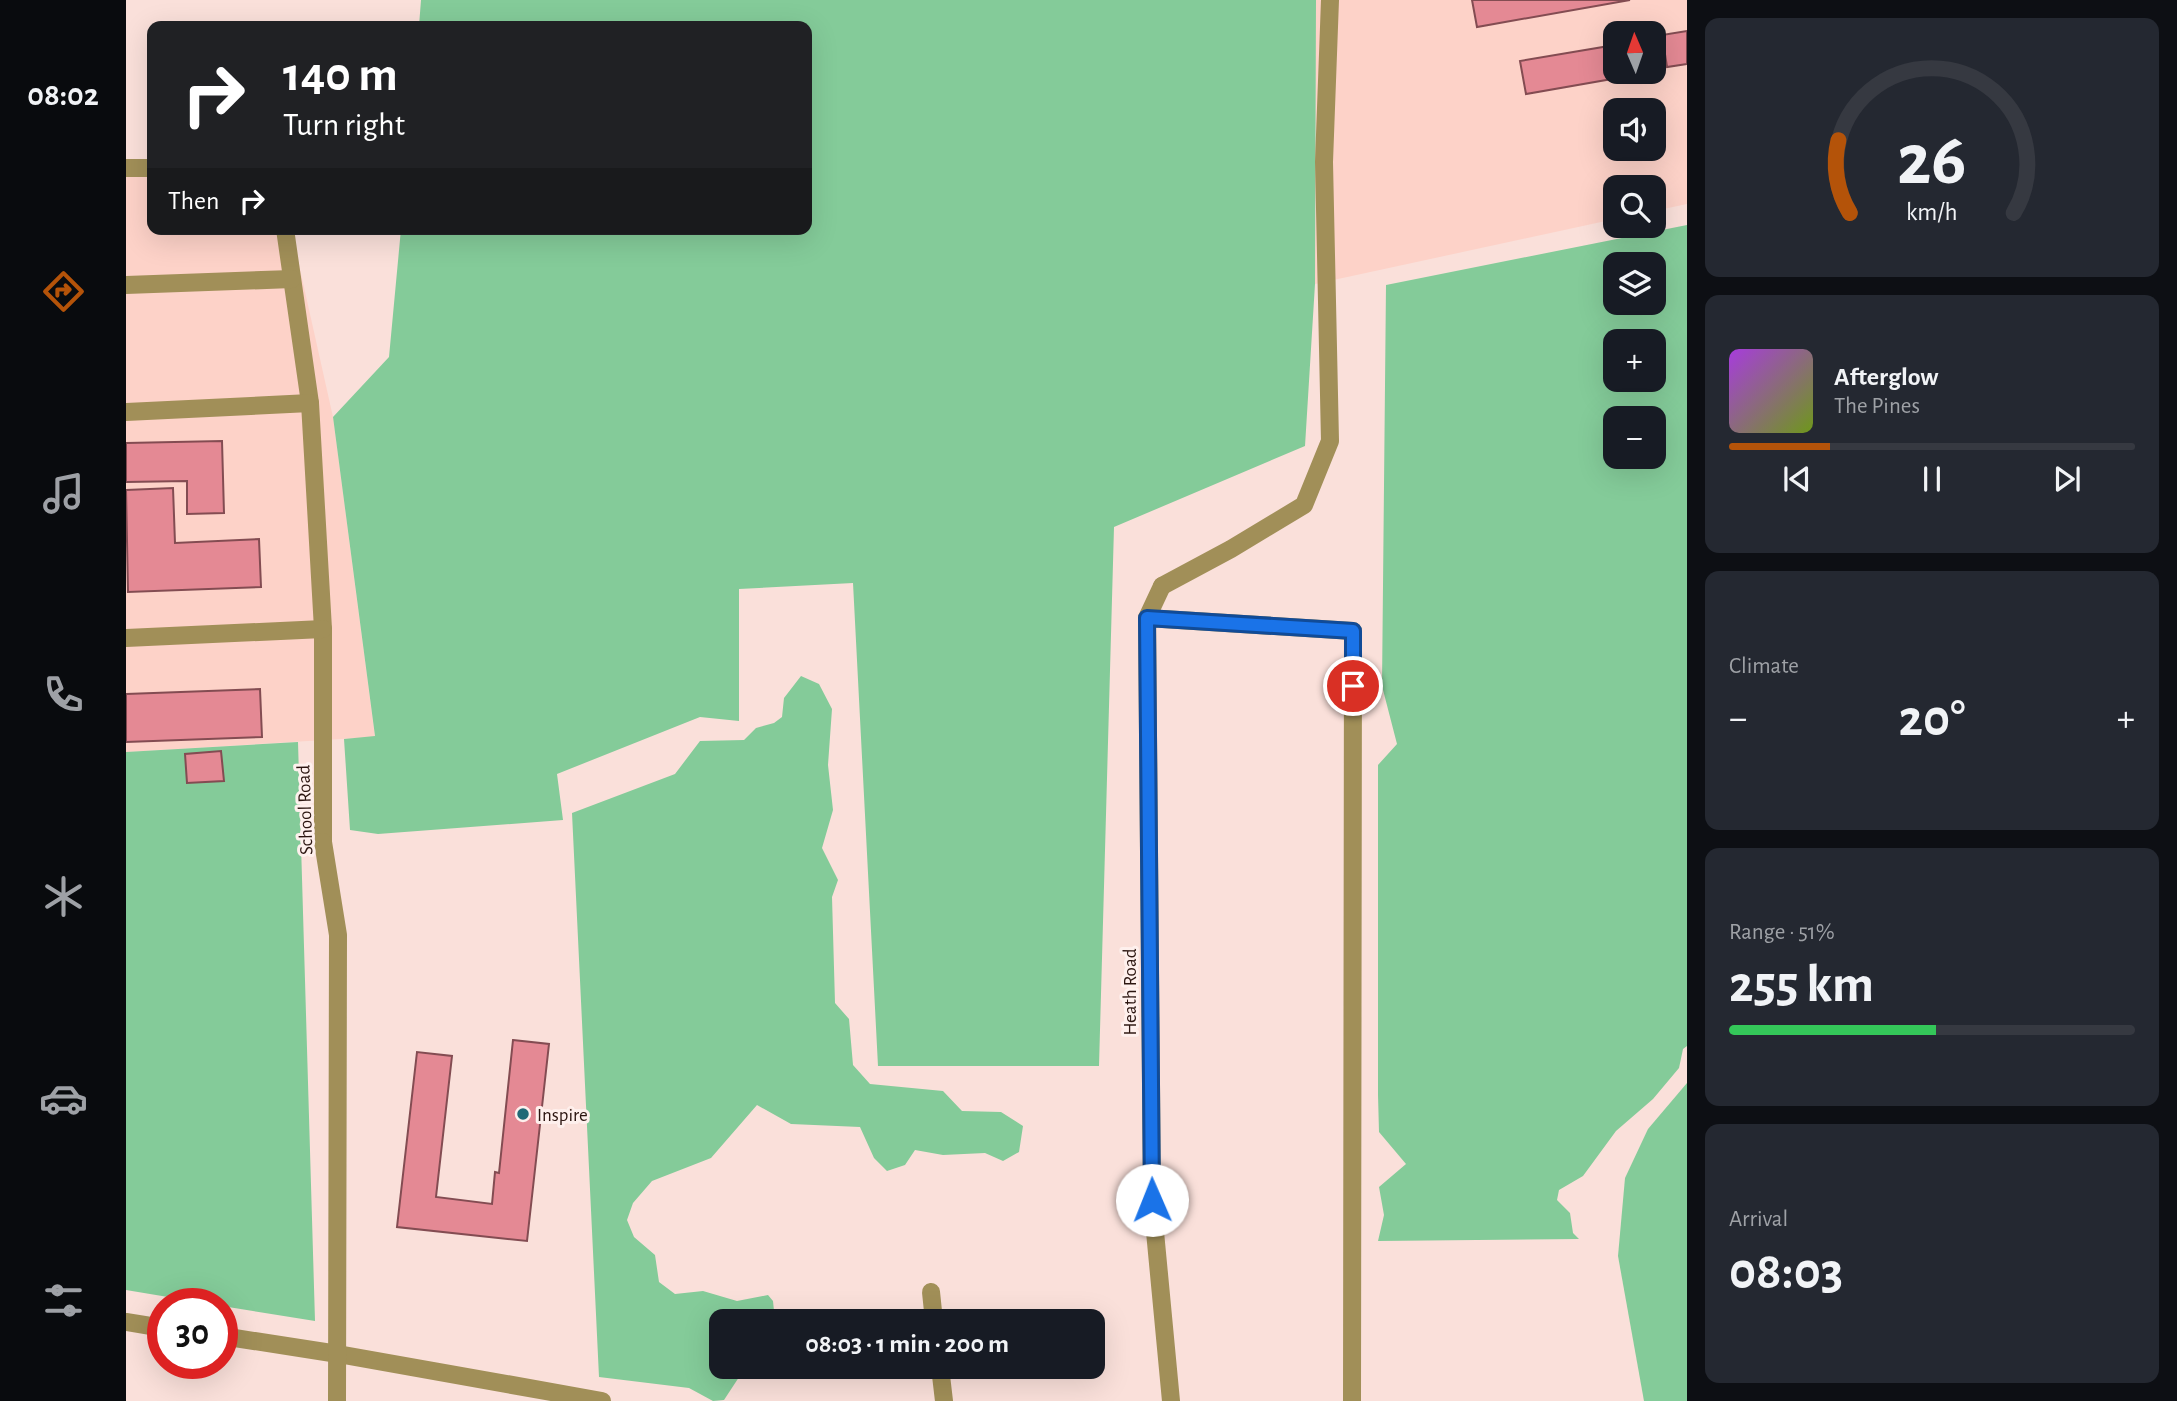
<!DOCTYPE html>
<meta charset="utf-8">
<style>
:root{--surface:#171b24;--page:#242831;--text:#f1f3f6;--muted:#9ea1a6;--line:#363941;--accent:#b45309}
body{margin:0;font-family:"Alegreya Sans",sans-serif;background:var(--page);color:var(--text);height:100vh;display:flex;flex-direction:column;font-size:26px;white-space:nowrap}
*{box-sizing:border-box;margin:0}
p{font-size:23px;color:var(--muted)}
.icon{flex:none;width:38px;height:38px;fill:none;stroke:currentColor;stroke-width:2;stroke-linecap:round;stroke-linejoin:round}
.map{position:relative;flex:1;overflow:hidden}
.sheet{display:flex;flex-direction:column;gap:18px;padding:18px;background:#0d0f14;width:490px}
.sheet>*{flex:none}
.top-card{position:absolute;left:21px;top:21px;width:665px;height:214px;border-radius:14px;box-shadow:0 7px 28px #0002;background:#202124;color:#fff;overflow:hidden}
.needle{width:46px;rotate:358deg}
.fabs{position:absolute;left:1477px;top:21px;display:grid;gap:14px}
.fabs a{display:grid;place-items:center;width:63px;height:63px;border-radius:14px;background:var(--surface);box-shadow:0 7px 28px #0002;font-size:35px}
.speed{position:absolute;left:21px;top:1288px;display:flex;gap:14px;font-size:35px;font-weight:700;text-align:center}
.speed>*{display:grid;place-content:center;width:91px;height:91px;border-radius:50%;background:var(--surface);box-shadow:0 7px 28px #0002;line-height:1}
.speed .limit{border:10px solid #d22;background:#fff;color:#111}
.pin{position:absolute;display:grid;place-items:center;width:60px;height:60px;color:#fff;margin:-30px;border:4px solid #fff;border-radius:50%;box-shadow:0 2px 7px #0007}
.me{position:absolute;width:77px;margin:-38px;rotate:359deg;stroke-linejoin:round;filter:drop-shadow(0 0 5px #0008)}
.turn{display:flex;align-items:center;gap:24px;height:147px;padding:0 21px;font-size:32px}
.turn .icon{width:91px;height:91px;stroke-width:2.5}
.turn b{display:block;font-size:49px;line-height:60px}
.then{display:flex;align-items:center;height:66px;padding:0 21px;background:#0003;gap:14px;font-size:26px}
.big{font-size:52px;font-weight:600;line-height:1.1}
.sheet .widget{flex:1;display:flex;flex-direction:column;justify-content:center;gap:10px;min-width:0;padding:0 24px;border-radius:14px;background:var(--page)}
.sheet .dial{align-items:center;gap:0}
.dial svg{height:182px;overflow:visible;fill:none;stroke:var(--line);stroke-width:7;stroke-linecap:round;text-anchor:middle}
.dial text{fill:var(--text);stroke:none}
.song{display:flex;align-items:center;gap:21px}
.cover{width:84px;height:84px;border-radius:10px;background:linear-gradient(135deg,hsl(280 70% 55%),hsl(80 70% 35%))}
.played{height:7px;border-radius:4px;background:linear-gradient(90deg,var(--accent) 25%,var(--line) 25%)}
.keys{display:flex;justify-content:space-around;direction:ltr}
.heat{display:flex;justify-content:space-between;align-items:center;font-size:38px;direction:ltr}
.charge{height:10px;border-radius:5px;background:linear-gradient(90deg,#34c759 51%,var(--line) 0)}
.trip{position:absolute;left:583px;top:1309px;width:396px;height:70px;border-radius:14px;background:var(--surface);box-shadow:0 7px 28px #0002;font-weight:600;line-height:70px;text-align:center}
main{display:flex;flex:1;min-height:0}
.dock{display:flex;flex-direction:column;width:126px;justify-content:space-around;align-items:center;background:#090b0e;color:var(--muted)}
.dock .icon{width:49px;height:49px}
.dock .active{color:var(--accent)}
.dock b{font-size:32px;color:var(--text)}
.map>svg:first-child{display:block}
</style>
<main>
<nav class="dock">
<b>08:02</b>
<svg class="icon active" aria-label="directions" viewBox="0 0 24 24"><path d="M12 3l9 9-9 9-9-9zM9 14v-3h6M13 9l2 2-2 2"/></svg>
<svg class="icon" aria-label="music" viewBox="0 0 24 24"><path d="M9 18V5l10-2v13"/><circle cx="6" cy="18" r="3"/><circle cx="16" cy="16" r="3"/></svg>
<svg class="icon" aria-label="phone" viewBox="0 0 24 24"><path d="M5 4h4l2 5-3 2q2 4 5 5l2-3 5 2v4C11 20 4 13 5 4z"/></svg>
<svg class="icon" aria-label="climate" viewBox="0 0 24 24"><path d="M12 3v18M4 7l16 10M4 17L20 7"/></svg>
<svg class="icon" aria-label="car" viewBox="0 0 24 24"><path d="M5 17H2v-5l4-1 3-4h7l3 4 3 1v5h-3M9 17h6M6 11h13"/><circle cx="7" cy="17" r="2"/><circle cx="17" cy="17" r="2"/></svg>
<svg class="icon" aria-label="filters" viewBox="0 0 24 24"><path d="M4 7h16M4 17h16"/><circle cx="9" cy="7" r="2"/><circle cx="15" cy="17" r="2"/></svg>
</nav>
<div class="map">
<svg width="1561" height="1401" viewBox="0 0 1561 1401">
<rect width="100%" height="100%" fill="#fae0da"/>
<g fill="#fdd2c8" fill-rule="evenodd">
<path d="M1190 0H1561V204L1528 211V187H1489V219L1189 284ZM1489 33H1528V72H1489ZM1489 110H1528V149H1489Z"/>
<polygon points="0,174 26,174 26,229 165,229 207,417 249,737 0,752"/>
</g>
<g fill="#84cb99" fill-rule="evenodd">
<polygon points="295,0 1190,0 1189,284 1179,446 988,527 973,1066 752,1066 727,583 613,589 613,721 574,717 431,774 437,820 252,834 224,830 218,739 249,736 207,417 263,357 275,229 681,229 681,26 293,26"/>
<path d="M1561 225V1046L1557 1049 1553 1068 1527 1099 1490 1131 1457 1176 1433 1190 1431 1200 1444 1213 1447 1233 1453 1239 1252 1241 1258 1215 1253 1187 1280 1164 1253 1132 1252 1095V765L1271 744 1256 686 1260 285ZM1489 264H1528V303H1489ZM1489 341H1528V380H1489ZM1489 418H1528V457H1489Z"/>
<polygon points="675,676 693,684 706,709 702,765 707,810 696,848 712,880 706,897 709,1003 723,1019 727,1065 744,1084 817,1091 836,1111 875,1112 897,1126 893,1152 877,1161 859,1153 817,1155 789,1150 779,1165 761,1171 748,1158 734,1127 665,1124 631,1105 585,1158 526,1181 507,1203 501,1220 508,1237 529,1255 533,1282 549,1294 577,1291 611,1301 642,1295 647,1301 648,1311 635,1321 595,1321 595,1367 618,1367 619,1368 598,1400 587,1401 563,1388 473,1377 446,813 549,774 574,741 618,740 630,728 648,723 656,717 658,698"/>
<polygon points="172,742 189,1321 96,1306 96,1304 84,1304 0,1290 0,752"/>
<polygon points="1561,1083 1561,1401 1518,1401 1492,1256 1499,1178 1522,1129"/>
</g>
<g fill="#e48994" stroke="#834c52" stroke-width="2">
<polygon points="1346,0 1504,0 1351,27"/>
<polygon points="1561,31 1561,64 1541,67 1536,35"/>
<polygon points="1489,45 1489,72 1526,72 1400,94 1394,61"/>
<polygon points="96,441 98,513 61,514 61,481 0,482 0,443"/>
<polygon points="47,488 49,543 133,539 135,587 2,592 0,490"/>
<polygon points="134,689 136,737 0,742 0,694"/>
<polygon points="95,751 98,781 61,783 59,754"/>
<polygon points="387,1040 423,1044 401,1241 271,1227 291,1052 326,1056 310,1197 366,1204 369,1172 373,1173"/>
</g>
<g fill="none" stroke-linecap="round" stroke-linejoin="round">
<g stroke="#a18f58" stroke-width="18">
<polyline points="0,168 26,168"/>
<polyline points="159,229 184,403"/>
<polyline points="0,285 166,279"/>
<polyline points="0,412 184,403 197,629 197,842"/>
<polyline points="1036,586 1105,549 1178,505 1204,441 1198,162 1204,0"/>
<polyline points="1021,618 1227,631 1226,1401"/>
<polyline points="0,638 197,629"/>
<polyline points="805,1292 808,1321"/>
<polyline points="0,1322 37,1328"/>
<polyline points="96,1336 212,1354 476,1401"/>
<polyline points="814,1367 818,1401"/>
</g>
<g stroke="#a18f58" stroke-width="18">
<polyline points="1036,586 1021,618 1026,1200 1045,1401"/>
<polyline points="197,842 212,935 211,1401"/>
</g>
</g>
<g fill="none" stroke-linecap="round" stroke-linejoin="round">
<defs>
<polyline id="route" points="1026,1200 1021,618 1227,631 1227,686"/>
</defs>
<use href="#route" stroke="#114b97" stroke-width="18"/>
<use href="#route" stroke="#1a73e8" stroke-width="12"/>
</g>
<circle fill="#216976" stroke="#fef0ed" stroke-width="2.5" cx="397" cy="1114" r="7"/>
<g text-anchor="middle" stroke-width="6" stroke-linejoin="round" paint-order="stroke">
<g font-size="19" fill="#2b1510" stroke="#fef0ed">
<text transform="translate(178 810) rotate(-92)" y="7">School Road</text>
<text transform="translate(1003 992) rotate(-90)" y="7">Heath Road</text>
</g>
<g font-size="19" fill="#2b1510" stroke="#fef0ed" text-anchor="start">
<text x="411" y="1121">Inspire</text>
</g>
</g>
</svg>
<div class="fabs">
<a><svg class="needle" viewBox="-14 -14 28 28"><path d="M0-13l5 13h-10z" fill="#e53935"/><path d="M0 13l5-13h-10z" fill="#9ea1a6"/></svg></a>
<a><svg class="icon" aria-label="sound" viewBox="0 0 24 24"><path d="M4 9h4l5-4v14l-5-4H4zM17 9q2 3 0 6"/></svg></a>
<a><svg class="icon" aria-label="search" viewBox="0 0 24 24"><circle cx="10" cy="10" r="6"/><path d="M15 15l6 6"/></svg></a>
<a><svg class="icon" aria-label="layers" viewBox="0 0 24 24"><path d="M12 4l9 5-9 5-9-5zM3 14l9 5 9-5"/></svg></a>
<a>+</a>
<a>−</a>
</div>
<div class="speed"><div class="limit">30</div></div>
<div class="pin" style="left:1227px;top:686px;background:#d93025"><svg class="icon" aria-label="arrive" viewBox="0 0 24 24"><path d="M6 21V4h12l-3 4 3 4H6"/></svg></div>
<svg class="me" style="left:1026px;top:1200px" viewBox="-20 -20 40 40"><circle r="19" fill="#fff"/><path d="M0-13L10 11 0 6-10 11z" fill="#1a73e8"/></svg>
<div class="trip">08:03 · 1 min · 200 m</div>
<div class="top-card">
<div class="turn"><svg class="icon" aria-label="right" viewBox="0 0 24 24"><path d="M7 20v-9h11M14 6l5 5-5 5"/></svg><div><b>140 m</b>Turn right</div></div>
<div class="then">Then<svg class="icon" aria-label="right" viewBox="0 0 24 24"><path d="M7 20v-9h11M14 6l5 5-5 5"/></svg></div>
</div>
</div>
<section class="sheet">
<div class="widget dial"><svg viewBox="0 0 100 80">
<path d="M14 69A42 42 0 1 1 86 69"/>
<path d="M14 69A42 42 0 0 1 9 37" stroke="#b45309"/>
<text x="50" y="56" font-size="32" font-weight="700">26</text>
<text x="50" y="72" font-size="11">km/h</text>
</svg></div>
<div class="widget">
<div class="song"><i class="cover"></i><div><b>Afterglow</b><p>The Pines</p></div></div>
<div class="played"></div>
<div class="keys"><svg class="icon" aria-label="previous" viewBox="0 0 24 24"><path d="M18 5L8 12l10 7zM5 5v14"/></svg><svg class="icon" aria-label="pause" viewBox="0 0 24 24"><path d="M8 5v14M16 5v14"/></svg><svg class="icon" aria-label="next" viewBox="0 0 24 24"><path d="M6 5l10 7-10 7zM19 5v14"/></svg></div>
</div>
<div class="widget"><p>Climate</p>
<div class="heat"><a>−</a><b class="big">20°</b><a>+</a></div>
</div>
<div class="widget"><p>Range · 51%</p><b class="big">255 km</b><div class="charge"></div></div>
<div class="widget"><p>Arrival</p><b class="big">08:03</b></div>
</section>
</main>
